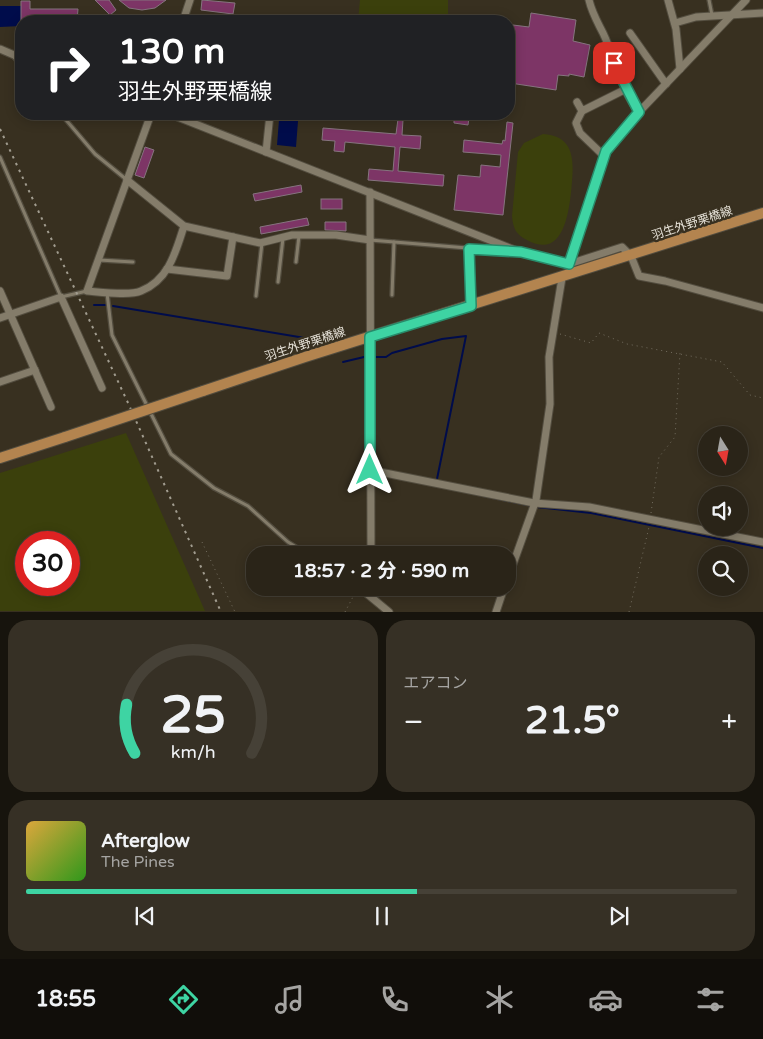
<!DOCTYPE html>
<html lang="ja">
<meta charset="utf-8">
<style>
:root{--surface:#2a2418;--page:#363025;--text:#f1f3f6;--muted:#a5a4a2;--line:#464137;--accent:#3ed4a3}
body{margin:0;font-family:"Varela Round","Noto Sans JP",sans-serif;background:var(--page);color:var(--text);height:100vh;display:flex;flex-direction:column;font-size:19px;white-space:nowrap}
*{box-sizing:border-box;margin:0}
p{font-size:16px;color:var(--muted)}
.icon{flex:none;width:28px;height:28px;fill:none;stroke:currentColor;stroke-width:2;stroke-linecap:round;stroke-linejoin:round}
.map{position:relative;height:612px;overflow:hidden}
.panel{display:flex;flex-direction:column;gap:8px;padding:8px;background:#17140d;flex:1}
.panel>*{flex:none}
.banner{position:absolute;left:15px;top:15px;width:500px;height:105px;border-radius:20px;box-shadow:0 2px 12px #0003,0 0 0 1px var(--line);background:#202124;color:#fff;overflow:hidden}
.needle{width:32px;rotate:169deg}
.fabs{position:absolute;left:698px;top:426px;display:grid;gap:10px}
.fabs a{display:grid;place-items:center;width:50px;height:50px;border-radius:50%;background:var(--surface);box-shadow:0 2px 12px #0003,0 0 0 1px var(--line);font-size:25px}
.speed{position:absolute;left:15px;top:531px;display:flex;gap:10px;font-size:25px;font-weight:700;text-align:center}
.speed>*{display:grid;place-content:center;width:65px;height:65px;border-radius:50%;background:var(--surface);box-shadow:0 2px 12px #0003,0 0 0 1px var(--line);line-height:1}
.speed .limit{border:8px solid #d22;background:#fff;color:#111}
.pin{position:absolute;display:grid;place-items:center;width:42px;height:42px;color:#fff;margin:-21px;border-radius:10px;box-shadow:0 2px 8px #0006}
.me{position:absolute;width:55px;margin:-28px;rotate:0deg;stroke-linejoin:round;filter:drop-shadow(0 0 4px #0008)}
.turn{display:flex;align-items:center;gap:18px;height:105px;padding:0 20px;font-size:22px}
.turn .icon{width:65px;height:65px;stroke-width:2.5}
.turn b{display:block;font-size:35px;line-height:42px}
.big{font-size:38px;font-weight:700;line-height:1.1}
.panel .tile{flex:1;display:flex;flex-direction:column;justify-content:center;gap:8px;min-width:0;padding:0 18px;border-radius:20px;background:var(--page)}
.panel .dial{align-items:center;gap:0}
.dial svg{height:130px;overflow:visible;fill:none;stroke:var(--line);stroke-width:7;stroke-linecap:round;text-anchor:middle}
.dial text{fill:var(--text);stroke:none}
.song{display:flex;align-items:center;gap:15px}
.cover{width:60px;height:60px;border-radius:8px;background:linear-gradient(135deg,hsl(40 70% 55%),hsl(110 70% 35%))}
.played{height:5px;border-radius:2px;background:linear-gradient(90deg,var(--accent) 55%,var(--line) 55%)}
.keys{display:flex;justify-content:space-around;direction:ltr}
.heat{display:flex;justify-content:space-between;align-items:center;font-size:28px;direction:ltr}
.panel .tiles{flex:1;display:grid;gap:8px;grid-template-columns:1fr 1fr}
.tile:last-child{grid-column:span 2}
.trip{position:absolute;left:246px;top:546px;width:270px;height:50px;border-radius:20px;background:var(--surface);box-shadow:0 2px 12px #0003,0 0 0 1px var(--line);font-weight:700;line-height:50px;text-align:center}
.menu{display:flex;height:80px;justify-content:space-around;align-items:center;background:#110e0a;color:var(--muted)}
.menu .icon{width:35px;height:35px}
.menu .current{color:var(--accent)}
.menu b{font-size:22px;color:var(--text)}
.map>svg:first-child{display:block}
</style>
<div class="map">
<svg width="763" height="612" viewBox="0 0 763 612">
<rect width="100%" height="100%" fill="#383020"/>
<g fill="#3b400c" fill-rule="evenodd">
<polygon points="360,0 448,0 448,21 358,21"/>
<path d="M543 134C579 136 573 168 571 193 568 217 562 259 527 240 516 235 513 228 512 216L518 152 524 143Z"/>
<path d="M126 433 205 611H0V473ZM26 542H69V585H26Z"/>
</g>
<g fill="#000c4b">
<polygon points="0,6 21,6 21,26 0,27"/>
<polygon points="279,120 298,121 296,147 277,145"/>
</g>
<g fill="none" stroke-linecap="round" stroke-linejoin="round">
<g stroke="#000c4b" stroke-width="2">
<polyline points="94,305 105,305"/>
<polyline points="113,306 317,340"/>
<polyline points="373,357 386,357 392,353 442,339 466,336 437,479"/>
<polyline points="343,362 364,357"/>
<polyline points="436,486 532,506"/>
<polyline points="537,507 591,513 763,548"/>
</g>
</g>
<g fill="#7d3566" stroke="#86747f">
<polygon points="95,0 109,0 116,10 110,15"/>
<polygon points="119,0 166,0 155,8 142,10 129,8"/>
<polygon points="202,0 235,3 233,14 201,10"/>
<polygon points="21,1 30,1 30,9 78,9 77,21 21,21"/>
<polygon points="531,13 576,20 573,41 590,45 584,77 569,74 569,76 558,75 556,90 510,83 513,25 529,27"/>
<polygon points="393,114 409,114 408,120 403,120 402,135 421,136 420,149 400,147 398,171 444,175 443,186 368,180 369,169 393,171 395,147 345,142 344,152 334,151 335,141 322,140 323,128 396,134 398,119 392,119"/>
<polygon points="454,114 487,114 486,120 469,118 468,125 454,123"/>
<polygon points="507,122 513,123 503,215 454,210 458,175 480,177 481,165 500,167 501,155 463,152 464,140 502,144 503,140 505,141"/>
<polygon points="145,147 154,150 144,178 135,175"/>
<polygon points="301,185 302,192 255,201 253,194"/>
<rect x="321" y="199" width="21" height="10"/>
<polygon points="307,218 309,225 261,234 260,227"/>
<polygon points="325,222 346,222 346,231 325,230"/>
</g>
<g fill="none" stroke-linecap="round" stroke-linejoin="round">
<defs>
<g id="service">
<polyline points="709,0 712,15"/>
<polyline points="14,57 21,66"/>
<polyline points="61,114 95,154 127,180"/>
<polyline points="0,157 61,297 87,291"/>
<polyline points="370,240 516,252"/>
<polyline points="469,249 471,303"/>
<polyline points="99,260 133,262"/>
<polyline points="296,262 299,236"/>
<polyline points="278,282 283,238"/>
<polyline points="107,293 112,335 171,454 214,488 248,506 288,542 309,555"/>
<polyline points="392,295 394,242"/>
<polyline points="256,296 262,243"/>
</g>
<g id="minor">
<path d="M589 0C592 13 597 21 603 33 615 58 621 90 639 112"/>
<polyline points="668,0 676,29 680,69"/>
<polyline points="183,21 190,0"/>
<polyline points="675,23 696,17 763,13"/>
<polyline points="630,33 666,84"/>
<polyline points="0,49 21,58"/>
<polyline points="577,102 582,111 626,89"/>
<polyline points="582,111 576,123 580,133 604,156"/>
<path d="M151 114 87 291C100 292 130 296 141 291 169 280 176 251 184 226"/>
<polyline points="170,114 525,254 569,264 622,247 631,256 639,276 665,281 763,308"/>
<polyline points="266,152 270,114"/>
<polyline points="127,180 184,226 260,243 292,235 336,235 370,240"/>
<polyline points="370,192 371,555"/>
<polyline points="569,264 606,151 639,112 746,0"/>
<polyline points="167,269 227,276 233,237"/>
<polyline points="0,291 51,407"/>
<polyline points="0,318 61,297 102,388"/>
<polyline points="0,382 35,370"/>
<polyline points="370,470 534,503 589,507 763,542"/>
<polyline points="508,578 536,500 550,404 549,357 562,278"/>
<polyline points="360,588 389,612"/>
<polyline points="496,612 504,588"/>
</g>
<g id="primary">
<polyline points="203,391 305,357 763,213"/>
<polyline points="0,458 65,437"/>
</g>
</defs>
<use href="#service" stroke="#534d3f" stroke-width="5.5"/>
<use href="#minor" stroke="#534d3f" stroke-width="9"/>
<use href="#primary" stroke="#534d3f" stroke-width="12"/>
<g stroke="#746e60" stroke-width="1" stroke-dasharray="1 4" stroke-linecap="butt">
<polyline points="560,334 591,343 599,333 627,344 722,362 750,395 763,398"/>
<polyline points="651,513 659,457 675,437 680,353"/>
<polyline points="202,542 235,612"/>
<polyline points="345,612 355,593"/>
<polyline points="629,612 649,527"/>
</g>
<use href="#service" stroke="#847c6a" stroke-width="3"/>
<use href="#minor" stroke="#847c6a" stroke-width="7"/>
<use href="#primary" stroke="#b3844f" stroke-width="10"/>
<polyline stroke="#a29d90" stroke-width="2" stroke-dasharray="2.5 5" stroke-linecap="butt" points="0,129 129,405 221,612"/>
<defs>
<polyline id="primary-bridge" points="65,437 203,391"/>
</defs>
<use href="#primary-bridge" stroke="#534d3f" stroke-width="12" stroke-linecap="butt"/>
<use href="#primary-bridge" stroke="#b3844f" stroke-width="10"/>
</g>
<g fill="none" stroke-linecap="round" stroke-linejoin="round">
<defs>
<polyline id="route" points="370,470 370,337 471,306 469,249 521,252 569,264 606,151 639,112 614,63"/>
</defs>
<use href="#route" stroke="#288a6a" stroke-width="12"/>
<use href="#route" stroke="#3ed4a3" stroke-width="9"/>
</g>
<g text-anchor="middle" stroke-width="5" stroke-linejoin="round" paint-order="stroke">
<g font-size="12" fill="#e7e3d9" stroke="#383020">
<text transform="translate(692 223) rotate(-18)" y="4">羽生外野栗橋線</text>
<text transform="translate(305 344) rotate(-18)" y="4">羽生外野栗橋線</text>
</g>
</g>
</svg>
<div class="fabs">
<a><svg class="needle" viewBox="-14 -14 28 28"><path d="M0-13l5 13h-10z" fill="#e53935"/><path d="M0 13l5-13h-10z" fill="#a5a4a2"/></svg></a>
<a><svg class="icon" aria-label="sound" viewBox="0 0 24 24"><path d="M4 9h4l5-4v14l-5-4H4zM17 9q2 3 0 6"/></svg></a>
<a><svg class="icon" aria-label="search" viewBox="0 0 24 24"><circle cx="10" cy="10" r="6"/><path d="M15 15l6 6"/></svg></a>
</div>
<div class="speed"><div class="limit">30</div></div>
<div class="pin" style="left:614px;top:63px;background:#d93025"><svg class="icon" aria-label="arrive" viewBox="0 0 24 24"><path d="M6 21V4h12l-3 4 3 4H6"/></svg></div>
<svg class="me" style="left:370px;top:470px" viewBox="-20 -20 40 40"><path d="M0-17L14 15 0 8-14 15z" fill="#3ed4a3" stroke="#fff" stroke-width="4"/></svg>
<div class="trip">18:57 · 2 分 · 590 m</div>
<div class="banner">
<div class="turn"><svg class="icon" aria-label="right" viewBox="0 0 24 24"><path d="M7 20v-9h11M14 6l5 5-5 5"/></svg><div><b>130 m</b>羽生外野栗橋線</div></div>
</div>
</div>
<section class="panel">
<div class="tiles">
<div class="tile dial"><svg viewBox="0 0 100 80">
<path d="M14 69A42 42 0 1 1 86 69"/>
<path d="M14 69A42 42 0 0 1 9 39" stroke="#3ed4a3"/>
<text x="50" y="56" font-size="32" font-weight="700">25</text>
<text x="50" y="72" font-size="11">km/h</text>
</svg></div>
<div class="tile"><p>エアコン</p>
<div class="heat"><a>−</a><b class="big">21.5°</b><a>+</a></div>
</div>
<div class="tile">
<div class="song"><i class="cover"></i><div><b>Afterglow</b><p>The Pines</p></div></div>
<div class="played"></div>
<div class="keys"><svg class="icon" aria-label="previous" viewBox="0 0 24 24"><path d="M18 5L8 12l10 7zM5 5v14"/></svg><svg class="icon" aria-label="pause" viewBox="0 0 24 24"><path d="M8 5v14M16 5v14"/></svg><svg class="icon" aria-label="next" viewBox="0 0 24 24"><path d="M6 5l10 7-10 7zM19 5v14"/></svg></div>
</div>
</div>
</section>
<nav class="menu">
<b>18:55</b>
<svg class="icon current" aria-label="directions" viewBox="0 0 24 24"><path d="M12 3l9 9-9 9-9-9zM9 14v-3h6M13 9l2 2-2 2"/></svg>
<svg class="icon" aria-label="music" viewBox="0 0 24 24"><path d="M9 18V5l10-2v13"/><circle cx="6" cy="18" r="3"/><circle cx="16" cy="16" r="3"/></svg>
<svg class="icon" aria-label="phone" viewBox="0 0 24 24"><path d="M5 4h4l2 5-3 2q2 4 5 5l2-3 5 2v4C11 20 4 13 5 4z"/></svg>
<svg class="icon" aria-label="climate" viewBox="0 0 24 24"><path d="M12 3v18M4 7l16 10M4 17L20 7"/></svg>
<svg class="icon" aria-label="car" viewBox="0 0 24 24"><path d="M5 17H2v-5l4-1 3-4h7l3 4 3 1v5h-3M9 17h6M6 11h13"/><circle cx="7" cy="17" r="2"/><circle cx="17" cy="17" r="2"/></svg>
<svg class="icon" aria-label="filters" viewBox="0 0 24 24"><path d="M4 7h16M4 17h16"/><circle cx="9" cy="7" r="2"/><circle cx="15" cy="17" r="2"/></svg>
</nav>
